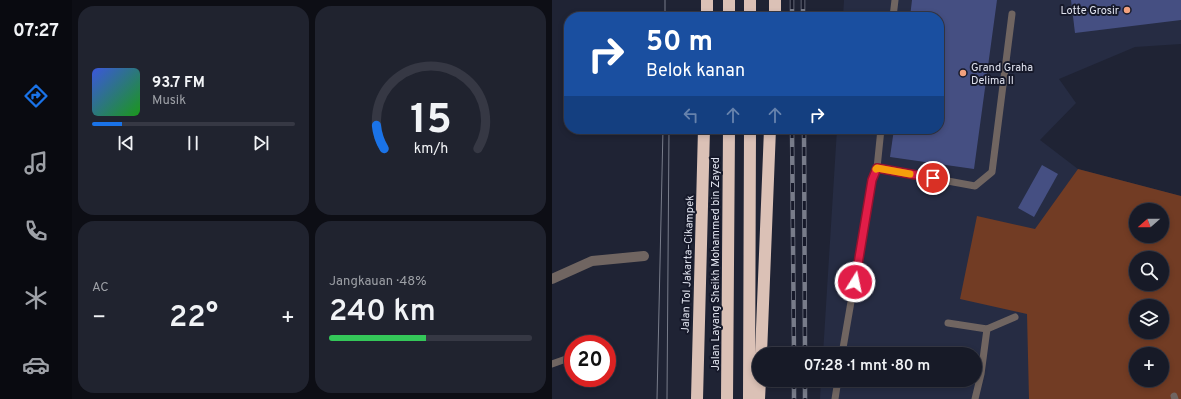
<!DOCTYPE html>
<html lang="id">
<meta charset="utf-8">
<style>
:root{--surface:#171a27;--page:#20232f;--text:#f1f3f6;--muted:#9ea1a7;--line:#363844;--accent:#1a73e8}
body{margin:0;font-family:Overpass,sans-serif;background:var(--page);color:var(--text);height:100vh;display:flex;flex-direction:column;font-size:15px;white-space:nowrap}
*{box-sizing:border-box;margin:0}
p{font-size:13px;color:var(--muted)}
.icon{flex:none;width:22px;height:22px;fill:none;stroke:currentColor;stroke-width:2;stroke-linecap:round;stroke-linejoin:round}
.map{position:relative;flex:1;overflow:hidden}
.drawer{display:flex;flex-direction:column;gap:6px;padding:6px;background:#0d0e15;width:480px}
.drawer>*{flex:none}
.top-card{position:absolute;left:12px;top:12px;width:380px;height:122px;border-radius:16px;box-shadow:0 2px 6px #0003,0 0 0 1px var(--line);background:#1a4fa0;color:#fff;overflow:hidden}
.needle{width:26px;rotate:250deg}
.controls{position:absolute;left:577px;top:203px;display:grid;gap:8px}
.controls a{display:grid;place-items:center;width:40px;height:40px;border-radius:50%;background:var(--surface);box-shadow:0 2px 6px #0003,0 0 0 1px var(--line);font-size:20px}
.speed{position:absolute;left:12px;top:335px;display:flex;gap:8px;font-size:20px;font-weight:700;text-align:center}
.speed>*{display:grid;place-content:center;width:52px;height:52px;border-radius:50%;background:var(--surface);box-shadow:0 2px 6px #0003,0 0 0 1px var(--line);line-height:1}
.speed .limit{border:6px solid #d22;background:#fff;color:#111}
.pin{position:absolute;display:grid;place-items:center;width:34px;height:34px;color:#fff;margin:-17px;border:2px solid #fff;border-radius:50%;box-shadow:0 1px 4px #0007}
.me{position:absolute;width:44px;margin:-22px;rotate:10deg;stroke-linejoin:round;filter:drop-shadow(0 0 3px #0008)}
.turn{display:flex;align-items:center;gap:14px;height:84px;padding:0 16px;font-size:18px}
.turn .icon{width:52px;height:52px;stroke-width:2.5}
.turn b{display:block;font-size:28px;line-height:34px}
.lanes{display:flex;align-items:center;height:38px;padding:0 16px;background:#0003;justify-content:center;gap:20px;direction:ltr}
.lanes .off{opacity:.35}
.big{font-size:30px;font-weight:600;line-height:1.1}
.drawer .widget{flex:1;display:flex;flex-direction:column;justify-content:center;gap:6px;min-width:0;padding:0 14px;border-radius:16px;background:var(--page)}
.drawer .dial{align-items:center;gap:0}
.dial svg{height:104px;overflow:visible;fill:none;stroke:var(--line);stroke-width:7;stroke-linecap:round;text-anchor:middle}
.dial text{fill:var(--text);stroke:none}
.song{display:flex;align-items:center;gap:12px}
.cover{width:48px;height:48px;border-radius:6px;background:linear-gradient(135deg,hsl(230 70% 55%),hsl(120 70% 35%))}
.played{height:4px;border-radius:2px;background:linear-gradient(90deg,var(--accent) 15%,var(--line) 15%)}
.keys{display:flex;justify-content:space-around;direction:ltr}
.heat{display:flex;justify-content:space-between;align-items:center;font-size:22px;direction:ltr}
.charge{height:6px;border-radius:3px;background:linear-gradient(90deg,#34c759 48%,var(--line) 0)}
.drawer .tiles{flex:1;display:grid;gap:6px;grid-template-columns:repeat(2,1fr)}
.trip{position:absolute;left:200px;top:347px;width:230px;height:40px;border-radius:20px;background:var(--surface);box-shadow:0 2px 6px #0003,0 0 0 1px var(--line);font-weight:600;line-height:40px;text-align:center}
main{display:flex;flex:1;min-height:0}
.tabs{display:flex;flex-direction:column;width:72px;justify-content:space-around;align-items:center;background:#090a10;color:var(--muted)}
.tabs .icon{width:28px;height:28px}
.tabs .selected{color:var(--accent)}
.tabs b{font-size:18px;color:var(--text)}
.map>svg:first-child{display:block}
</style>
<main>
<nav class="tabs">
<b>07:27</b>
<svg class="icon selected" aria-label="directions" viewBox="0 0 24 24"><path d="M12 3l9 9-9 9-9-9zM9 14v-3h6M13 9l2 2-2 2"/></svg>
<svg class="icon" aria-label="music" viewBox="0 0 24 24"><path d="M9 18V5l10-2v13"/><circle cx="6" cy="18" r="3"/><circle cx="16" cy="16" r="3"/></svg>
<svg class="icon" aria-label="phone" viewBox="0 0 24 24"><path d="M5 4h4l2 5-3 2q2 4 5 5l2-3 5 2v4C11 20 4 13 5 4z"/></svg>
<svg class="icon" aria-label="climate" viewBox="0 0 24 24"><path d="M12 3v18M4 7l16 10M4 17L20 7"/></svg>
<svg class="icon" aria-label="car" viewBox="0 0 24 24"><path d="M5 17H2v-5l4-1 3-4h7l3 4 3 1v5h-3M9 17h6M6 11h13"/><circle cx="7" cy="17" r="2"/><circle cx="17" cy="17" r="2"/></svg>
</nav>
<section class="drawer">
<div class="tiles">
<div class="widget">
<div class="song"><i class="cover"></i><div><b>93.7 FM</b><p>Musik</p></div></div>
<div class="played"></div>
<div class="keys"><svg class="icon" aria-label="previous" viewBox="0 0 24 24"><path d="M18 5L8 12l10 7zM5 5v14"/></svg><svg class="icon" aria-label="pause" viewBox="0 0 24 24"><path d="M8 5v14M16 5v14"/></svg><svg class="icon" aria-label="next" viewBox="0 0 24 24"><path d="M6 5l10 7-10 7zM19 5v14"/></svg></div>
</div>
<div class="widget dial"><svg viewBox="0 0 100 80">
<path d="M14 69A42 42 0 1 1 86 69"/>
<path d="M14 69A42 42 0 0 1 8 51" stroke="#1a73e8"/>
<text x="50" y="56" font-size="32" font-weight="700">15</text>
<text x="50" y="72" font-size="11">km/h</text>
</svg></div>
<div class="widget"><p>AC</p>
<div class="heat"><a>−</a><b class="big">22°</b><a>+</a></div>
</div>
<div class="widget"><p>Jangkauan · 48%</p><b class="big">240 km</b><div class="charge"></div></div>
</div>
</section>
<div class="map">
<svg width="629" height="399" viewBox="0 0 629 399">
<rect width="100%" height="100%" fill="#1f2334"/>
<path fill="#262c43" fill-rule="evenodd" d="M292 0H629V44L583 47 507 79 524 103 488 140 526 169 629 196V399H268L269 380H423V354H271L285 129H387V17H291ZM584 210H610V236H584ZM584 258H610V284H584ZM584 306H610V332H584ZM584 354H610V380H584Z"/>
<path fill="#723c24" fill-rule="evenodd" d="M526 169 629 196V399H477L475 314 408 299 425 216 483 229ZM584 210H610V236H584ZM584 258H610V284H584ZM584 306H610V332H584ZM584 354H610V380H584Z"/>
<g fill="#454f82">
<polygon points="360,0 445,0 422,169 338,157 342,129 387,129 387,17 358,17"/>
<polygon points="519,0 629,0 629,20 523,33"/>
<polygon points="490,165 506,174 482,217 466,208"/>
</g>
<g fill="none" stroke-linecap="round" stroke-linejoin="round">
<g stroke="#706561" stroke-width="7">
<polyline points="341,17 343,0"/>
<polyline points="325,168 423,186 440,172 460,14"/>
<polyline points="396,323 435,329"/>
<polyline points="290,354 320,180 325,168 329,129"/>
<polyline points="0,364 14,359"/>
<polyline points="622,396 623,399"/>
<polyline points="283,399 286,380"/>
<polyline points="423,399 429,374 435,329 463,317"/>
</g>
<polyline stroke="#706561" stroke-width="10" points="0,279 40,261 92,256"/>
<g stroke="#dbc1b6" stroke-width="12">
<polyline points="177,0 177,17"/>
<polyline points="198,0 198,17"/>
<polyline points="155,17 155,0"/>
<polyline points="223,17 223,0"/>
<polyline points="209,354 218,129"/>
<polyline points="145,399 152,129"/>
<polyline points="175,399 177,129"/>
<polyline points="197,399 198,129"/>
<polyline points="207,399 208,380"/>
</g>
<g stroke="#787c8a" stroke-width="1">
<polyline points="113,17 113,0"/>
<polyline points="105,399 111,129"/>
<polyline points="115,399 117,129"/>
</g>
<defs>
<g id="rail">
<polyline points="240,0 240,17"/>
<polyline points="251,0 251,17"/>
<polyline points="240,129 242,354"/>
<polyline points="252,129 253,354"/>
<polyline points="242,380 242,399"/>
<polyline points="253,380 253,399"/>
</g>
</defs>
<use href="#rail" stroke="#787c8a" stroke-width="4.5"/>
<use href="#rail" stroke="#16192a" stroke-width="3" stroke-dasharray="9" stroke-linecap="butt"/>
</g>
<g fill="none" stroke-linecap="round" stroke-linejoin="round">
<defs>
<polyline id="route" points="303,282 320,180 325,168 381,178"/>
</defs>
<use href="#route" stroke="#92132f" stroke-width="10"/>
<use href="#route" stroke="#e11d48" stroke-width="7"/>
<polyline stroke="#f59e0b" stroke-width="7" points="324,169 325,168 358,174"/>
</g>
<g fill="#f2a17e" stroke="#16192a" stroke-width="1.5">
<circle cx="575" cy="10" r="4"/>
<circle cx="411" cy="73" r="4"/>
</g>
<g text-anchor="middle" stroke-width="4" stroke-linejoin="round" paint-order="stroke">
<g font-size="11" fill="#e0e3ef" stroke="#16192a" text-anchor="end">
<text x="567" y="14">Lotte Grosir</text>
<text x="419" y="71" text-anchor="start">Grand Graha<tspan x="419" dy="13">Delima II</tspan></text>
</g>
<g font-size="11" fill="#e0e3ef" stroke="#16192a">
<text transform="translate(135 264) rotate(-88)" y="4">Jalan Tol Jakarta–Cikampek</text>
<text transform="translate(163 264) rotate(-90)" y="4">Jalan Layang Sheikh Mohammed bin Zayed</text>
</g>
</g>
</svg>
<div class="controls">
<a><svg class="needle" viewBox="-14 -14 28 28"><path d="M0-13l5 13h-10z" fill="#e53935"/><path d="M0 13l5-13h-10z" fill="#9ea1a7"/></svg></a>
<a><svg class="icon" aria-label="search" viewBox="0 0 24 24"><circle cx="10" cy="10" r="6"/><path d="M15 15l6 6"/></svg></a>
<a><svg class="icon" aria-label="layers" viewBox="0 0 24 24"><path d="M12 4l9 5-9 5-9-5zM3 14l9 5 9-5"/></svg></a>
<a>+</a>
</div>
<div class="speed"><div class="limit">20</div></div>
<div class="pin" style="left:381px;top:178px;background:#d93025"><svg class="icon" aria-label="arrive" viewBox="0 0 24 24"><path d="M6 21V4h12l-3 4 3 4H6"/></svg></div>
<svg class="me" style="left:303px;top:282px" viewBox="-20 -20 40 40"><circle r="17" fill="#e11d48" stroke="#fff" stroke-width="3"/><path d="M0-11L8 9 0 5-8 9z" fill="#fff"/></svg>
<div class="trip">07:28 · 1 mnt · 80 m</div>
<div class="top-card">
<div class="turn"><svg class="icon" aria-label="right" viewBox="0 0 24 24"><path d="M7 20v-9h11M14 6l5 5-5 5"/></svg><div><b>50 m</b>Belok kanan</div></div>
<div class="lanes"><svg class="icon off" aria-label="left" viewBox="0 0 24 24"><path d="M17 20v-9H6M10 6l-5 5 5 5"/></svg><svg class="icon off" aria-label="ahead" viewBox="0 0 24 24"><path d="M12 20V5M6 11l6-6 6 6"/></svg><svg class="icon off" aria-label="ahead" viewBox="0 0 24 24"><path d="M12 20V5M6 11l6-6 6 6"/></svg><svg class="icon" aria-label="right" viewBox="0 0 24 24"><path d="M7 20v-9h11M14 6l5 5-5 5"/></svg></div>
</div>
</div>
</main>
